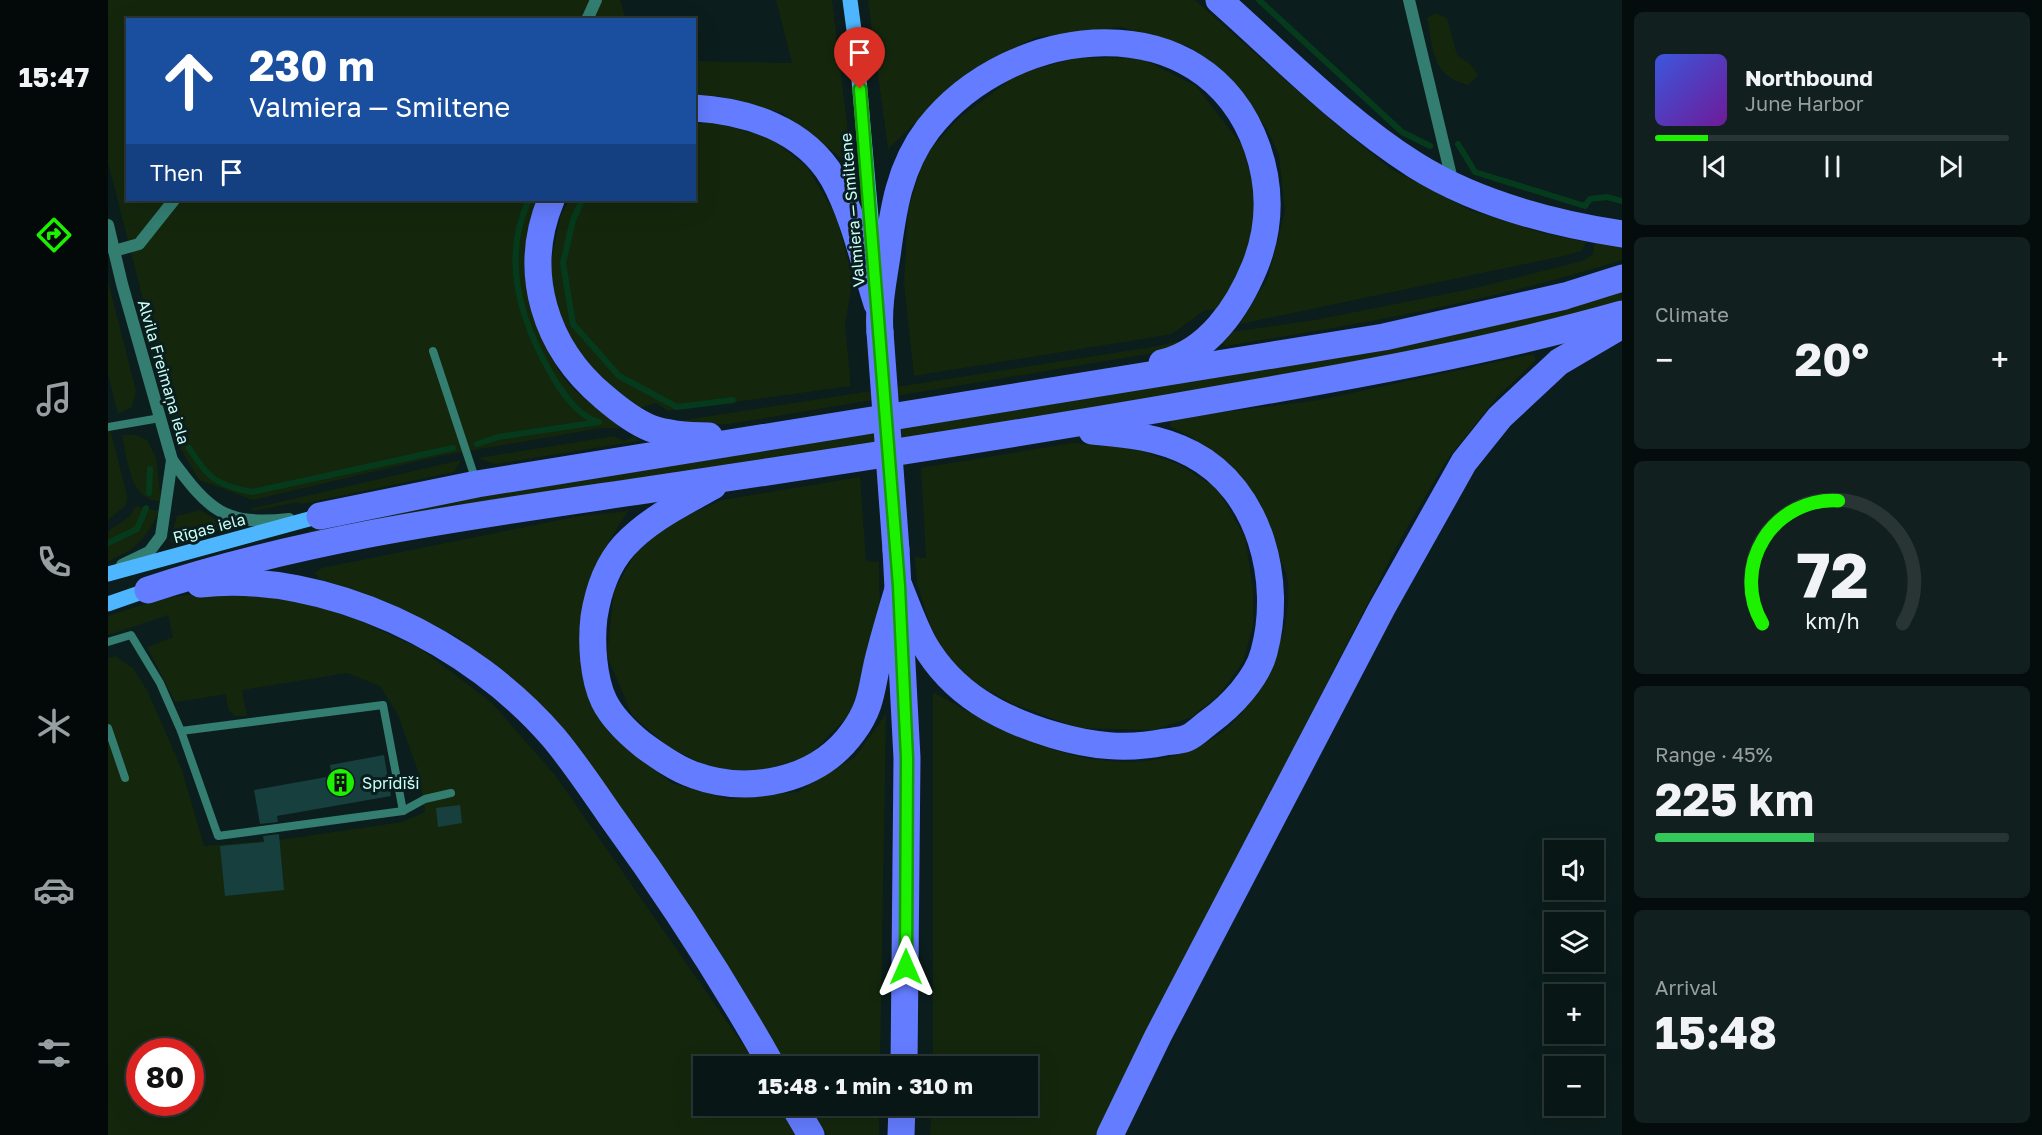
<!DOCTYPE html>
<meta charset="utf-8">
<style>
:root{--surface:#081615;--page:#111f1e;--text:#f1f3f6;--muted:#989fa0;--line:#293534;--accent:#1cf200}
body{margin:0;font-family:"Golos Text",sans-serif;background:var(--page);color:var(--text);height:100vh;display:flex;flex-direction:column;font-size:22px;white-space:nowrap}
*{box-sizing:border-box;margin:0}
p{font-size:20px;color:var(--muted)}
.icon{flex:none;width:33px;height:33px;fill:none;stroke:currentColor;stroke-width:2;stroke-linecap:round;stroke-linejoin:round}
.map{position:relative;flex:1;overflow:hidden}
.panel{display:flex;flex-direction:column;gap:12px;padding:12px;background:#040c0c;width:420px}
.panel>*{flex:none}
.hud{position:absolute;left:18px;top:18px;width:570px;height:183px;border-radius:0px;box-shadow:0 6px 24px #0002,0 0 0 2px var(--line);background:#1a4fa0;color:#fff;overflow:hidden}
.controls{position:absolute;left:1436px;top:840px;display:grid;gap:12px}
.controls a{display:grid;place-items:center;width:60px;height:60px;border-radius:0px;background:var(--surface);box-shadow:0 6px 24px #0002,0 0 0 2px var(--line);font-size:30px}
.speed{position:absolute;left:18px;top:1038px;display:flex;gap:12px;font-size:30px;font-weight:700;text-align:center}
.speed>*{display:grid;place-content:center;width:78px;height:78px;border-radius:50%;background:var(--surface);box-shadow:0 6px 24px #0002,0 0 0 2px var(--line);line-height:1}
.speed .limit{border:9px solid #d22;background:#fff;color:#111}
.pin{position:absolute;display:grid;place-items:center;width:51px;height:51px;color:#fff;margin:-62px -26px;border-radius:50% 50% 50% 0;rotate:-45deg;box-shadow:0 0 6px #0007}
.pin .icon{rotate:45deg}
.me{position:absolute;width:66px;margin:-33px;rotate:0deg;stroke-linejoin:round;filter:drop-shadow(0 0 4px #0008)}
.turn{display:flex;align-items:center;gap:21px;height:126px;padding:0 24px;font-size:27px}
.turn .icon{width:78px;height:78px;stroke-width:2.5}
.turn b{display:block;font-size:42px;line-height:51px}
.then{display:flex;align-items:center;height:57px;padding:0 24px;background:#0003;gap:12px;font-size:22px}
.big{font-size:45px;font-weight:700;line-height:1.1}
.panel .tile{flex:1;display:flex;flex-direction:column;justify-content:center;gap:9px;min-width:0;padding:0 21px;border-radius:9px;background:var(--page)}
.panel .dial{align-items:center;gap:0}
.dial svg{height:156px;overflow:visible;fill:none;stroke:var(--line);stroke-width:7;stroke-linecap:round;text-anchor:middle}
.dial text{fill:var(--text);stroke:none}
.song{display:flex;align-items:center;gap:18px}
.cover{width:72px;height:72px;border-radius:9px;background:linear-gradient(135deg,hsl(230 70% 55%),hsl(280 70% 35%))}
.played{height:6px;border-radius:3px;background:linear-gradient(90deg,var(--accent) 15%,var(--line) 15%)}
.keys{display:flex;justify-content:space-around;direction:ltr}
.heat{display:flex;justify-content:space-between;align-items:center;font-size:33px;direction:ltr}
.charge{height:9px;border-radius:4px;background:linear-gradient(90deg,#34c759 45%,var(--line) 0)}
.trip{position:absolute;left:585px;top:1056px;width:345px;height:60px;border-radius:0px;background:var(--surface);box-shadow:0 6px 24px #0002,0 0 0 2px var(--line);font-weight:700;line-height:60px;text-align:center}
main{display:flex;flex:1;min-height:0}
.menu{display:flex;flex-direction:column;width:108px;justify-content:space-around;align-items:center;background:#030908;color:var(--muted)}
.menu .icon{width:42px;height:42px}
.menu .active{color:var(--accent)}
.menu b{font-size:27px;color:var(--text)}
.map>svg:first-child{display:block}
</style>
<main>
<nav class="menu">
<b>15:47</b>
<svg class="icon active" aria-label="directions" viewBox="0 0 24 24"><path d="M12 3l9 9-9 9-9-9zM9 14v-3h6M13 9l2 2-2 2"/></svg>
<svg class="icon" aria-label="music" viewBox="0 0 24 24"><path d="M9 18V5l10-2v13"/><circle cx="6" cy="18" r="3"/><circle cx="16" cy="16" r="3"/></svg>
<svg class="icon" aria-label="phone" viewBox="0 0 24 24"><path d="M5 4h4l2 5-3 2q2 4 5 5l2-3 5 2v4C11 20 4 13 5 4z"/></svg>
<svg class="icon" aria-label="climate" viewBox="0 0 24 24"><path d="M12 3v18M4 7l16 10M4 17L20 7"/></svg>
<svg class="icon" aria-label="car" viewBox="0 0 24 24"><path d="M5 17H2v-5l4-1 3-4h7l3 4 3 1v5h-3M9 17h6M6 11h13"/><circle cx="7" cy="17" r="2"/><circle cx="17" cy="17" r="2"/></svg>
<svg class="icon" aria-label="filters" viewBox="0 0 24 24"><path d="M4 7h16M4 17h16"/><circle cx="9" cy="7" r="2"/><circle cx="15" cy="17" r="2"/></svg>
</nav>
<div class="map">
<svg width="1514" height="1135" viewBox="0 0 1514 1135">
<rect width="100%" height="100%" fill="#0b1d1c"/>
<g fill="#14270d" fill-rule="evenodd">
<path d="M0 0H512L518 19 20 20V200H431C402 255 422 335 460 383 474 400 498 409 512 428H493L332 456 145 500 91 480 73 449 0 162Z"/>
<polygon points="668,0 724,0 744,166 674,113 609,96 587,97 586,61 684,63"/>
<polygon points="760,0 1087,0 1219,117 1283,169 1362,210 1435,233 1478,242 1474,251 1450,257 1132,324 1160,278 1177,211 1171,155 1159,129 1133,91 1082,47 1013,27 928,37 862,71 780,149"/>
<path d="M1328 13 1339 18 1349 55 1363 65 1370 75 1360 85C1323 76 1326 50 1319 18Z"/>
<polygon points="968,58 1033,58 1088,86 1134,145 1144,181 1148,227 1132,274 1109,309 1097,310 1064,334 806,376 796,283 800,210 817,155 851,118 910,74"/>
<polygon points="604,122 663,138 700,168 728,216 745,278 737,325 743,386 560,411 548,403 532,408 477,368 443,297 443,262 453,214 462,200 586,200 587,124"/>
<path d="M1487 242 1514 246V260C1384 301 1252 324 1118 346L1113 343 1123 332 1207 320 1363 289 1474 261 1485 254Z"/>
<polygon points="0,281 28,391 24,407 10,414 0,374"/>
<polygon points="1514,286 1514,302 1295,357 199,534 202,530 287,512"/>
<polygon points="1077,340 1057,351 621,424 581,425 564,422 1044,347"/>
<path d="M1425 354 1428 360 1389 397 1338 461 1293 538 989 1135H822L824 1106H920V1066H825V692C887 727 948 762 1022 762 1055 762 1095 750 1119 728 1157 693 1184 634 1180 582 1179 571 1172 559 1168 548 1147 487 1120 455 1062 426L1063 419 1211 400Z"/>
<polygon points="0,421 19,495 18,505 0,520"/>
<path d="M14 435H28L39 440 48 457 53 501C21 501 20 460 14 435Z"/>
<polygon points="506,436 516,441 526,436 531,441 387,464 370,458"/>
<polygon points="964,443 1026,448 1070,464 1109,488 1137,537 1145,589 1145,626 1135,662 1112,694 1084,717 1046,730 970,728 905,704 857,678 835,652 822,625 809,583 807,557 818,558 813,468"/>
<polygon points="353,460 346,472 194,504 189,502 146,511 142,509"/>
<polygon points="752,477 758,561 771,562 772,635 753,703 700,757 649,772 607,770 559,746 524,715 499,656 506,591 528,552 564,522 614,500"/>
<path d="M28 506 51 511C40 537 26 551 0 561V531L21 517Z"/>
<polygon points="92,510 114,523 115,529 65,544 62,541 69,516"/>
<polygon points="520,511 498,546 475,603 475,662 500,732 563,783 620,799 690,792 747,757 778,714 772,1066 678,1066 441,716 350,637 255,593 211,579 207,573 214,568 472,516"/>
<path d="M114 592 174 595 250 620 313 649 384 703 447 775 650 1066H596V1106H676L691 1135H0V658L7 656 25 668 40 692 74 770 96 846 171 840 294 822 317 812 311 774 290 715 272 686 239 673 134 690 139 716H127L120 709 118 694 67 702 39 647 65 637 60 615 0 635V616L58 597ZM32 1052H82V1102H32Z"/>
<polygon points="702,1106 771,1106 771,1135 719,1135"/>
</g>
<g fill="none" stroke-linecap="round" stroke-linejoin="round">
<g stroke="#063a1c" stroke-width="6">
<polyline points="1151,0 1294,132 1322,146"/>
<polyline points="1350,144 1367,172 1477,206 1482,199 1499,197 1514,201"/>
<polyline points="474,200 465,220 455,263 465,324 511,376 569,407 625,400"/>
<path d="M369 444 390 437 491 422C471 417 457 396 446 379 414 325 392 260 421 200"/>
<path d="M81 448C100 478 108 485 144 492L345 448"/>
<polyline points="41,493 42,469"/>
<polyline points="0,543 29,529 38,508"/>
</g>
</g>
<g fill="#163f3e">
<polygon points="276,755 283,796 169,816 170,822 152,824 146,790 224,776 222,765"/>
<polygon points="352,805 354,823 330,827 328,808"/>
<polygon points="171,834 176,890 117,896 112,846 156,842 155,836"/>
</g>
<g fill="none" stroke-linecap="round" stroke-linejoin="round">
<g stroke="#337e71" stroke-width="8">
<polyline points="325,351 368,481"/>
<polyline points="0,427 52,418"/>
<polyline points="0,642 23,635 52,683 73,731 275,705 295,811"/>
<polyline points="0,728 17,778"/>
<polyline points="73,731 110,836 295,811 317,799 343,793"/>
</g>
<g stroke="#337e71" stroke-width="12">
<polyline points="1301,0 1345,184"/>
<polyline points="479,20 488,0"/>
<polyline points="6,251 31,244 66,200"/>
</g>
<g stroke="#337e71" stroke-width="12">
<polyline points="0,225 14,284 64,460 53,536 41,552 14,565"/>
<path d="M64 460C101 510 116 526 181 519"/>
</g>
<g stroke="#4eb6ff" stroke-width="15">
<polyline points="742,0 748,45 767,263"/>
<polyline points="0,574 212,516"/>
<polyline points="0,604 40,590"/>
</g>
<g stroke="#647cff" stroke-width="27">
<path d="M1111 0C1174 56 1236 120 1307 165 1369 204 1443 223 1514 234"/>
<path d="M586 108C639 111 696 129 725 178 746 216 756 263 769 304"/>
<path d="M443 200C413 272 437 348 496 397 510 409 525 421 542 428 561 435 581 436 601 436"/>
<path d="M772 332C770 306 775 282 779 256 785 210 791 167 820 129 903 22 1097 0 1149 147 1163 187 1163 226 1147 266 1130 308 1100 352 1054 363"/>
<path d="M605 486C573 504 541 519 516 546 499 565 490 592 486 617 483 642 485 678 496 701 505 719 520 733 535 745 550 756 568 769 586 775 641 795 710 781 745 732 765 705 763 687 771 656 777 633 784 609 791 586"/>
<polyline points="212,516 369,484 1276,337 1457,296 1514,278"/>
<polyline points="788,550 799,758 796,1066"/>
<path d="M92 584C218 570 364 642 446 738 466 762 484 789 502 815 561 896 615 979 664 1066"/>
<path d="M791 586C799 605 806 626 816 644 845 694 892 719 946 735 983 746 1018 750 1057 742 1064 741 1072 741 1079 738 1087 735 1094 727 1101 722 1123 706 1149 679 1156 652 1175 582 1153 490 1084 454 1052 437 1019 434 984 431"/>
<path d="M40 590C212 533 394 512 572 485 754 458 935 430 1116 398 1250 375 1383 351 1514 314"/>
<polyline points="686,1106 703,1135"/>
<polyline points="793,1135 794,1106"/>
<polyline points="1002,1135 1050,1036 1274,608 1356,462 1392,417 1451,362 1514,325"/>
</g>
<polyline stroke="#647cff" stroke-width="27" points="772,332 788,550"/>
</g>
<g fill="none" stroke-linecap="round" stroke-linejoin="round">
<defs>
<polyline id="route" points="752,89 791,586 799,758 798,967"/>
</defs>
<use href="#route" stroke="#129d00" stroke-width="15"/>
<use href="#route" stroke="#1cf200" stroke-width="10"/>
</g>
<defs>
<symbol id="building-disc" viewBox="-11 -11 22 22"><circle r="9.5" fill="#1cf200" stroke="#0b1d1c"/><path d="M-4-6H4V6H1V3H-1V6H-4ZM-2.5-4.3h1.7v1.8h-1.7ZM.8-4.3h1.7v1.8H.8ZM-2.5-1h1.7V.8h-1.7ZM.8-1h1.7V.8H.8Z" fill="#111"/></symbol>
</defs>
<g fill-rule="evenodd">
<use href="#building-disc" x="216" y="766" width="33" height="33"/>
</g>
<g text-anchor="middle" stroke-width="6" stroke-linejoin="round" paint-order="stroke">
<g font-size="16" fill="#c7fff9" stroke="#0b1d1c">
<text transform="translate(744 210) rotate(-95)" y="6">Valmiera — Smiltene</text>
<text transform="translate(56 372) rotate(74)" y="6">Alvila Freimaņa iela</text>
<text transform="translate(101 528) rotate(-15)" y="6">Rīgas iela</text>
</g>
<g font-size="16" fill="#c7fff9" stroke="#0b1d1c" text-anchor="start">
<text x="254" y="789">Sprīdīši</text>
</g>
</g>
</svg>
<div class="controls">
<a><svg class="icon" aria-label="sound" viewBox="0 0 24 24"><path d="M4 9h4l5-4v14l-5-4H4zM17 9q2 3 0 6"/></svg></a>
<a><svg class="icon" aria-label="layers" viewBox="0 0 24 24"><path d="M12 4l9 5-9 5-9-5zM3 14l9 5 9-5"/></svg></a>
<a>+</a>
<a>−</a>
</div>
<div class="speed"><div class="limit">80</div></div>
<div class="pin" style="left:752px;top:89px;background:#d93025"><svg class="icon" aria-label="arrive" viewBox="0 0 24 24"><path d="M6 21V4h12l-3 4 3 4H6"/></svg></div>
<svg class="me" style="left:798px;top:967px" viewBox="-20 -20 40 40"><path d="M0-17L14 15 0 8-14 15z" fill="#1cf200" stroke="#fff" stroke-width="4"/></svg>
<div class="trip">15:48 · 1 min · 310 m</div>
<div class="hud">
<div class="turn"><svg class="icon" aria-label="ahead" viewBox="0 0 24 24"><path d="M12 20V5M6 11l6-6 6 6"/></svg><div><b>230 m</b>Valmiera — Smiltene</div></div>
<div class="then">Then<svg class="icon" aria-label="arrive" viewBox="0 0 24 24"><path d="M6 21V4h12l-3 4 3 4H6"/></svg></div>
</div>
</div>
<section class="panel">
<div class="tile">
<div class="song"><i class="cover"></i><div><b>Northbound</b><p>June Harbor</p></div></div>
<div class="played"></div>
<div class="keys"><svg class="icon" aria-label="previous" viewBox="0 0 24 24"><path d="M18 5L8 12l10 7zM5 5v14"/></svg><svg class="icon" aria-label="pause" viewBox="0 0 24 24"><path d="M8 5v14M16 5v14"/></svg><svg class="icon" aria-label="next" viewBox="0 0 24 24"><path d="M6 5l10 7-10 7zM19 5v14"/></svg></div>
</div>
<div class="tile"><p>Climate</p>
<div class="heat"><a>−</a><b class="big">20°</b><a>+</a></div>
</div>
<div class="tile dial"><svg viewBox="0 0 100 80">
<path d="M14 69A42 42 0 1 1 86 69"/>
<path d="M14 69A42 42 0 0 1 53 6" stroke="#1cf200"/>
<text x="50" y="56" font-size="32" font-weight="700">72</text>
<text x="50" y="72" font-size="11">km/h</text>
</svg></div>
<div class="tile"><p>Range · 45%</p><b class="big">225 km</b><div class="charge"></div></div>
<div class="tile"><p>Arrival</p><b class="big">15:48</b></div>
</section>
</main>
